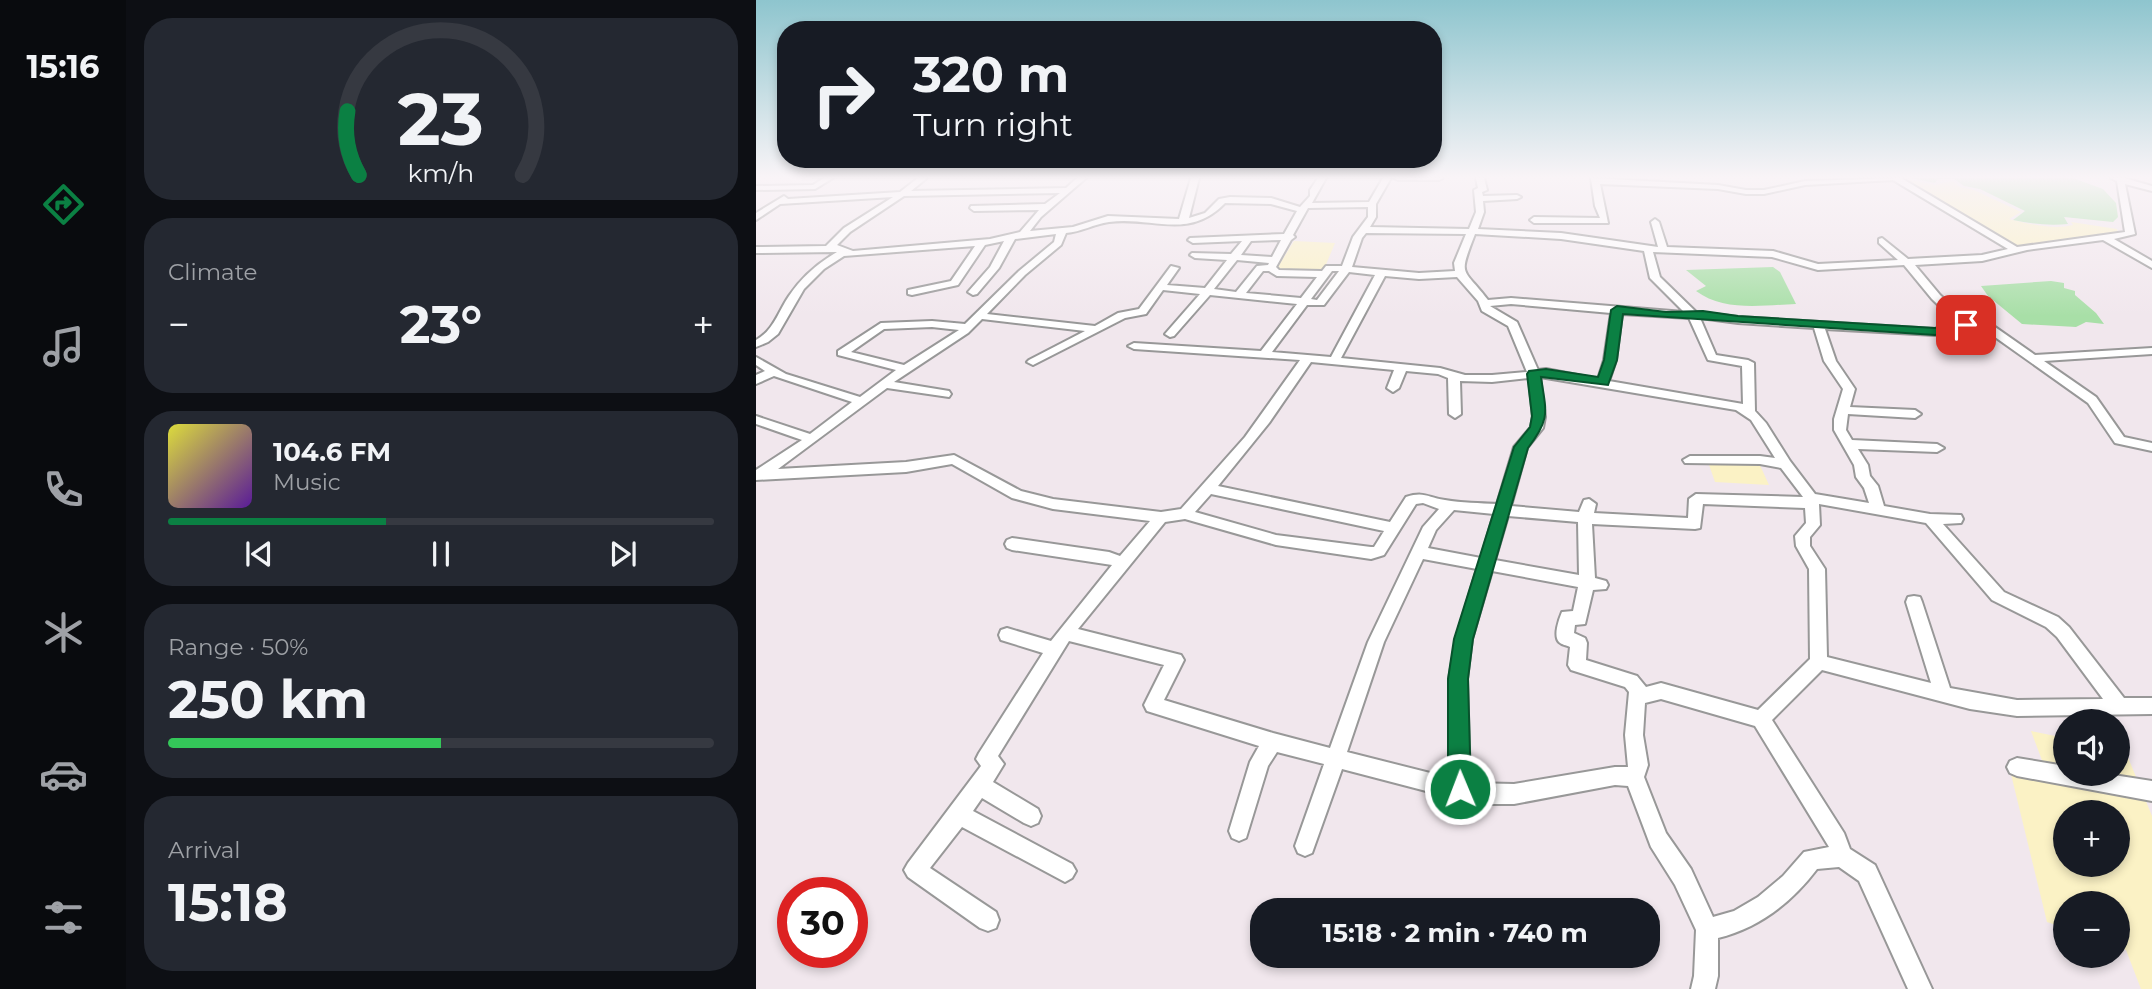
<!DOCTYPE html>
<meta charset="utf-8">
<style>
:root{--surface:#171b24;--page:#242831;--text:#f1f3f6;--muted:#9ea1a6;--line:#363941;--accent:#0b8043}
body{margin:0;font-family:Montserrat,sans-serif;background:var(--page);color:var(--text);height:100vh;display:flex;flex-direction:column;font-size:26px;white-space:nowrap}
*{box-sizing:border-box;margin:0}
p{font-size:23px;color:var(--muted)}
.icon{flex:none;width:38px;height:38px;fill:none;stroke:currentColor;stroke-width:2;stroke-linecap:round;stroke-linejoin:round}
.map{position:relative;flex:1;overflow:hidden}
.drawer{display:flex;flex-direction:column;gap:18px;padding:18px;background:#0d0f14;width:630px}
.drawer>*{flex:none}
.top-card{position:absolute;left:21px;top:21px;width:665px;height:147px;border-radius:28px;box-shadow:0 4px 10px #0003;background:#171b24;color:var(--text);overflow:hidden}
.buttons{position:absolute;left:1297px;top:709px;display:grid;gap:14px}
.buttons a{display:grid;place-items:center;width:77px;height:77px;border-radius:50%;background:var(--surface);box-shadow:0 4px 10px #0003;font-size:35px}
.speed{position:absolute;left:21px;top:877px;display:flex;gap:14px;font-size:35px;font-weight:700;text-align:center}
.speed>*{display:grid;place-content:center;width:91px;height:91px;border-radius:50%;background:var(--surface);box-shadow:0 4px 10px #0003;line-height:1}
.speed .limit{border:10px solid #d22;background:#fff;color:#111}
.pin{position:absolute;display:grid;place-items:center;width:60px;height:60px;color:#fff;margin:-30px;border-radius:14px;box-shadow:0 4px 10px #0006}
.me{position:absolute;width:77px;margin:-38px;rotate:359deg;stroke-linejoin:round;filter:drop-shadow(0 0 5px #0008)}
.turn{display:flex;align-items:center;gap:24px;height:147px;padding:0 21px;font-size:32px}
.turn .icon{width:91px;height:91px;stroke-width:2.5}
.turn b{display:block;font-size:49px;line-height:60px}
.big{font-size:52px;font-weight:700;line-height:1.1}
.drawer .widget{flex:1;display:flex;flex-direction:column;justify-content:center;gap:10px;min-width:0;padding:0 24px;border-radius:28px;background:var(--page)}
.drawer .dial{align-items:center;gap:0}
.dial svg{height:182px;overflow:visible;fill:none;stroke:var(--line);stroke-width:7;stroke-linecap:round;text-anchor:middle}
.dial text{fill:var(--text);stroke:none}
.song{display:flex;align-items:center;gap:21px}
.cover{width:84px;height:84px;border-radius:10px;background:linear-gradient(135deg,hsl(60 70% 55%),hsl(270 70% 35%))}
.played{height:7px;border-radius:4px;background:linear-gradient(90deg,var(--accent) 40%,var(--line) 40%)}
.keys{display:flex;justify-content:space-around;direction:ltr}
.heat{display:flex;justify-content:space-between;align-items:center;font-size:38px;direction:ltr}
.charge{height:10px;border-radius:5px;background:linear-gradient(90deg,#34c759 50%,var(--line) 0)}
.trip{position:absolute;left:494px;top:898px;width:410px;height:70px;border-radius:28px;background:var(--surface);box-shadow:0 4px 10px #0003;font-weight:700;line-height:70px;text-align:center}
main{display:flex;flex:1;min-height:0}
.tab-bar{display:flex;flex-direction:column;width:126px;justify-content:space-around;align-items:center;background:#090b0e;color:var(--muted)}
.tab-bar .icon{width:49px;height:49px}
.tab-bar .current{color:var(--accent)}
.tab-bar b{font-size:32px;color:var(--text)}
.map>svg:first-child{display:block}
</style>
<main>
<nav class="tab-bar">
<b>15:16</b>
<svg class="icon current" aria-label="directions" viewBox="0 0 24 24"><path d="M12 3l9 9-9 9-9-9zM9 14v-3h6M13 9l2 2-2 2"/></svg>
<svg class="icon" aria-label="music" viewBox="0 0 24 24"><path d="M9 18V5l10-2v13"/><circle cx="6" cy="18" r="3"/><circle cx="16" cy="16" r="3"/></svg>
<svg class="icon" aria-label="phone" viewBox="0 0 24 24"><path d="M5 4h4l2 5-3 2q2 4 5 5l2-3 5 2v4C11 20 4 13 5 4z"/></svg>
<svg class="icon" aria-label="climate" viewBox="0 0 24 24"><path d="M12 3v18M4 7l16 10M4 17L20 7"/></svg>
<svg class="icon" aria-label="car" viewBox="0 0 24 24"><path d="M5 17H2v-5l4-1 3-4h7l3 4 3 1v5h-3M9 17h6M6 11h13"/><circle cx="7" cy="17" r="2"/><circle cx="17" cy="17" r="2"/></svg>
<svg class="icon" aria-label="filters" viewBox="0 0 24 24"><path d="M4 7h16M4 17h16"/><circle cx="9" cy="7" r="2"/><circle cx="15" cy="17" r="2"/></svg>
</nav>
<section class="drawer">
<div class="widget dial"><svg viewBox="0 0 100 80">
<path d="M14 69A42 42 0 1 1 86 69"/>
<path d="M14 69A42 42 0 0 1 9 41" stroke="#0b8043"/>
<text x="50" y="56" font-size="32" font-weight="700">23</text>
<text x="50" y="72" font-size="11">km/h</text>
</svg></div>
<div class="widget"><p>Climate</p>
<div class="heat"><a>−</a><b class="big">23°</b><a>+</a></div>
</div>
<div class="widget">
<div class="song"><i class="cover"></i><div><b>104.6 FM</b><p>Music</p></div></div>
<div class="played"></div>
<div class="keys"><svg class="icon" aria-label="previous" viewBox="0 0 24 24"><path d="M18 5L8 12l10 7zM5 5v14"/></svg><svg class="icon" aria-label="pause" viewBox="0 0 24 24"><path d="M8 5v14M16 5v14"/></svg><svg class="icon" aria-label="next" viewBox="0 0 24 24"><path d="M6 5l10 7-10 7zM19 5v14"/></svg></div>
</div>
<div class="widget"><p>Range · 50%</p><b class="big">250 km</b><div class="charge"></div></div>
<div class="widget"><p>Arrival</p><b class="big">15:18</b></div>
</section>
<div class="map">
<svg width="1396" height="989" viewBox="0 0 1396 989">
<rect width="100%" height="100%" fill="#f1e7ed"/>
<g fill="#fbf2c5" fill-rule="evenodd">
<path d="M1145 178 1179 185 1197 181 1204 187 1218 190 1265 212 1253 219C1272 224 1298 230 1317 225L1315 222 1361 229 1362 232 1307 239 1256 251 1192 205Z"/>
<polygon points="538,241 579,243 566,274 518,273"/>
<polygon points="952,462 1003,463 1013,485 959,482"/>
<path d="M1275 731 1309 738V774H1362V749L1369 750 1396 816V989H1385L1370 950 1362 947V903H1309V928L1291 922 1253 766 1292 776ZM1309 812H1362V864H1309Z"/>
</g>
<g fill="#a8dfa7">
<path d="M1154 178H1317L1347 189 1360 203 1362 217 1357 222 1308 217 1312 224C1294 226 1275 224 1257 220L1269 211 1224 189 1208 186 1198 179H1182L1179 183Z"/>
<path d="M1017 267 1024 272 1040 304C1007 305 968 312 940 291L950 286 930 270Z"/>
<polygon points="1295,281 1308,283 1308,288 1319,291 1319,295 1340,313 1348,324 1330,322 1320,327 1266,324 1232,296 1225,286"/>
</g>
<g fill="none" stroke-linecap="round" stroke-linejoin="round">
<defs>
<g id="minor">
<polygon points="68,178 77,178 59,189 0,190 0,186 57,185"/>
<path d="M162 178H171L155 191 310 188 321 178H330L285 217 274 231 317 227 352 216 423 219 435 178H443L433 218 449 213 463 199 474 197 515 198 544 207 554 196V190L562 178H570L556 203 613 202 627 178H635L620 204V217L614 227 713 229 720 212 718 190 722 188 720 178H728L731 190 726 192 727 196 761 195 765 197 761 199 727 201 728 212 722 229 805 233 902 247 895 222 899 219 903 222 911 247 1017 251 1062 264 1142 260 1123 243V239L1126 238 1152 259 1226 255 1252 249 1137 180 1049 185 1008 194H990L962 189 844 184 852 223H778L774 220 778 217 844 218 839 206 835 178 962 185 990 190H1008L1049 181 1145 178 1261 247 1369 232 1361 181 1355 178H1368L1396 186V191L1369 184 1379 234 1358 239 1396 261V268L1347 240 1271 250 1226 261 1159 265 1184 295 1213 322 1239 327 1279 355 1396 348V354L1288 361 1340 397 1368 437 1396 443V451L1359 443 1332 403 1232 332 1210 328 1179 335 1069 329 1080 361 1099 389 1094 407 1159 410 1165 414 1159 418 1092 414 1090 430 1096 440 1181 444 1188 448 1181 452 1102 449 1112 465 1114 476 1122 486 1128 506 1174 514 1205 515 1207 519 1205 523 1187 524 1248 592 1302 617 1313 627 1368 698H1396V714L1261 716 1214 709 1066 670 1016 720 1088 833 1094 849 1119 865 1176 989H1152L1103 881 1083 867 1061 869C1036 902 1003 928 962 938V976L959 989H935L938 976 940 930 919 885 895 847 872 786 859 785 758 804H720L586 769 556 853 549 856 542 853 539 846 568 764 521 752 512 766 490 838 483 841 476 838 473 831 494 762 503 746 391 711 388 705 408 665 313 641 242 756 248 764 237 782 282 809 285 816 282 823 275 826 268 823 226 798 217 811 316 864 320 871 316 878 309 882 206 827 174 868 240 912 243 920 240 928 232 931 224 928 152 877 148 870 152 863 225 766 220 759 223 753 287 653 245 640 243 635 245 630 251 628 295 641 356 565 256 550 251 548 249 544 251 540 256 538 353 552 364 556 394 521 297 509 256 498 196 464 150 472 0 480V470L46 440 0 424V416L54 434 96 402 18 376 0 384V375L9 371 0 365V357L30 374 104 397 140 370 82 355V351L125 323 176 321 209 324 263 271 298 242 300 234 259 239 243 268 221 294 217 295 212 292 234 267 248 241 229 245 202 285 156 295 152 294V290L195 281 219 246 88 256 68 269 48 289 22 334 12 342 0 347V340C18 330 22 312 33 296 45 278 62 263 81 252L0 253V247L70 246 88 228 137 197 24 204 0 220V213L28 196 32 199 144 192ZM304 193 289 204 215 206 214 208 218 211 283 210 264 232 234 239 97 251 81 245 94 232 148 196ZM469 203 515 204 541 211 528 234 434 238 432 240 437 243 486 241 475 254 436 253 434 255 439 258 471 260 449 288 411 285 423 268 415 266 383 309 362 313 339 326 231 314 269 275 305 245 310 233C325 232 338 224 353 222 396 216 432 241 469 203ZM612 207V217L597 237 586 266H570L566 271 523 270 520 267 535 240 539 237 537 235 552 208ZM610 233 710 234 698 263 699 271 663 273 596 267 606 238ZM719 234 805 239 888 251 894 278 928 312 755 298 732 300C706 266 702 278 719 234ZM525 240 516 257 485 255 495 241ZM897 252 1016 257 1062 270 1148 265 1176 299 1202 324 1179 329 982 317 940 312 904 277ZM481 260 513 263 512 265 501 266 480 292 458 289ZM507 271H513L521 276 561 277 545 298 490 293ZM576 271H583L561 300 555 299ZM593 272 619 275 575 357 516 352 551 305H568ZM629 276 663 279 701 277 722 301 726 311 752 326 771 372 736 375H709L684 368 585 358ZM407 290 444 294 409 334 414 337 418 336 454 295 541 304 505 351 378 343 372 346 378 349 544 360 489 437 425 509 405 512 297 499 265 491 198 455 150 462 22 469 131 388 193 397 195 394 193 391 138 382 212 333 226 319 329 331 273 360 271 362 277 365 369 318 390 314ZM755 304 855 313 848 360 842 379 790 369 782 370 761 322 734 306ZM866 314 933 318 952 360 986 366 987 404 853 381 860 360ZM944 318 982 323 1058 328 1068 361 1087 389 1078 419V430L1098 465 1100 477 1108 488 1113 503 1059 494 1034 461 1010 423 999 411 998 363 992 360 960 355ZM176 327 203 330 148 365 95 352 128 329ZM555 362 638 370 631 388 637 392 643 388 650 371 682 374 692 378 693 414 699 418 705 414 704 381 736 382 773 378 777 417 775 427 758 447 741 504C724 503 705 503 689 500 672 498 669 491 650 497L634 522 462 486 513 423ZM784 377 980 410 995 420 1019 458 1004 456H934L927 460 929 463 1004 464 1025 468 1047 497 940 494 933 499 932 518 838 513 840 504 833 499 828 500 823 512 755 506 771 448 787 428 789 417ZM455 494 628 531 618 547H615L520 535 439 512ZM667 503 683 509 667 527 612 642 574 748 517 733 408 700 428 660 425 655 322 629 409 522 429 519 520 545 615 559 628 555 660 504ZM947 504 1049 508 1050 523 1039 536 1040 546 1053 569 1054 659 1002 710 905 683 890 687 881 676 830 660 831 643 829 638 818 633 819 625 829 624 837 590 850 589 852 585 850 581 839 578 836 524 939 529 944 528ZM1063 504 1170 523 1236 600 1290 627 1301 637 1347 699 1261 700 1194 688 1166 602 1164 597 1158 596 1152 597 1150 602 1175 683 1071 657 1069 569 1054 546V537L1064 525ZM698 510 738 514 725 558 672 548 680 530ZM752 516 822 522 823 575 739 560ZM667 559 721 569 700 639 693 679 694 778 591 752 628 642ZM736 571 822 587 817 611 806 612C803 619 797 636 803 642 806 645 810 645 814 647L812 665 815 670 869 687 873 692 869 735 872 767H859L758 784 714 783 711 679 716 639ZM905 699 999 726 1073 847 1048 852 1027 876 1002 897 978 911 957 917 935 869 910 833 888 777 892 765 887 735 889 703Z"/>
<polygon points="638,178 687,178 683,180 642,180"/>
<polygon points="1261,758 1309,766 1309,774 1351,774 1396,781 1396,801 1261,776 1254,773 1251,767 1254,761"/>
</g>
</defs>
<use href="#minor" stroke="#989898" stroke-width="4"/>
<use href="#minor" fill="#fff" fill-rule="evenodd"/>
</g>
<linearGradient id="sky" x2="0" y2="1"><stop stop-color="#8ec5ce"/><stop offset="0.56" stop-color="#f9f4f7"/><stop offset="1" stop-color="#f9f4f7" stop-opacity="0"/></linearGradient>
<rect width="1396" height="316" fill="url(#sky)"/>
<path fill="#0b8043" stroke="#07532c" stroke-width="2" d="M861 306 910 312 947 311 982 316 1179 328 1210 321 1216 325 1179 335 867 314 861 360 852 385 785 377C790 412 795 418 772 448L717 639 712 679 715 789 712 797 704 800 696 797 692 789V679L698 639 758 447 774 427 776 416 771 374 773 371 790 369 842 377 848 360 855 310Z"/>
</svg>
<div class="buttons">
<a><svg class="icon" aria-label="sound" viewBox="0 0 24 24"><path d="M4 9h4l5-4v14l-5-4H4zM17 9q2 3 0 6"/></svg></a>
<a>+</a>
<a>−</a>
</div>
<div class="speed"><div class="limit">30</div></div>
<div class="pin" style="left:1210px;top:325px;background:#d93025"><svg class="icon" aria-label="arrive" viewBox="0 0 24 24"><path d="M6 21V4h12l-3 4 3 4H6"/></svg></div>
<svg class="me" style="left:704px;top:789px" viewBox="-20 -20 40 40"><circle r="17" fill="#0b8043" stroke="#fff" stroke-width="3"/><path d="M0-11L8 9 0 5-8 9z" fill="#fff"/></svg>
<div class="trip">15:18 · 2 min · 740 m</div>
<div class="top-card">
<div class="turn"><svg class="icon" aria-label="right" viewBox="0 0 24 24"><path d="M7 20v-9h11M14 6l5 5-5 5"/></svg><div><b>320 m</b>Turn right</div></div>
</div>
</div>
</main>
